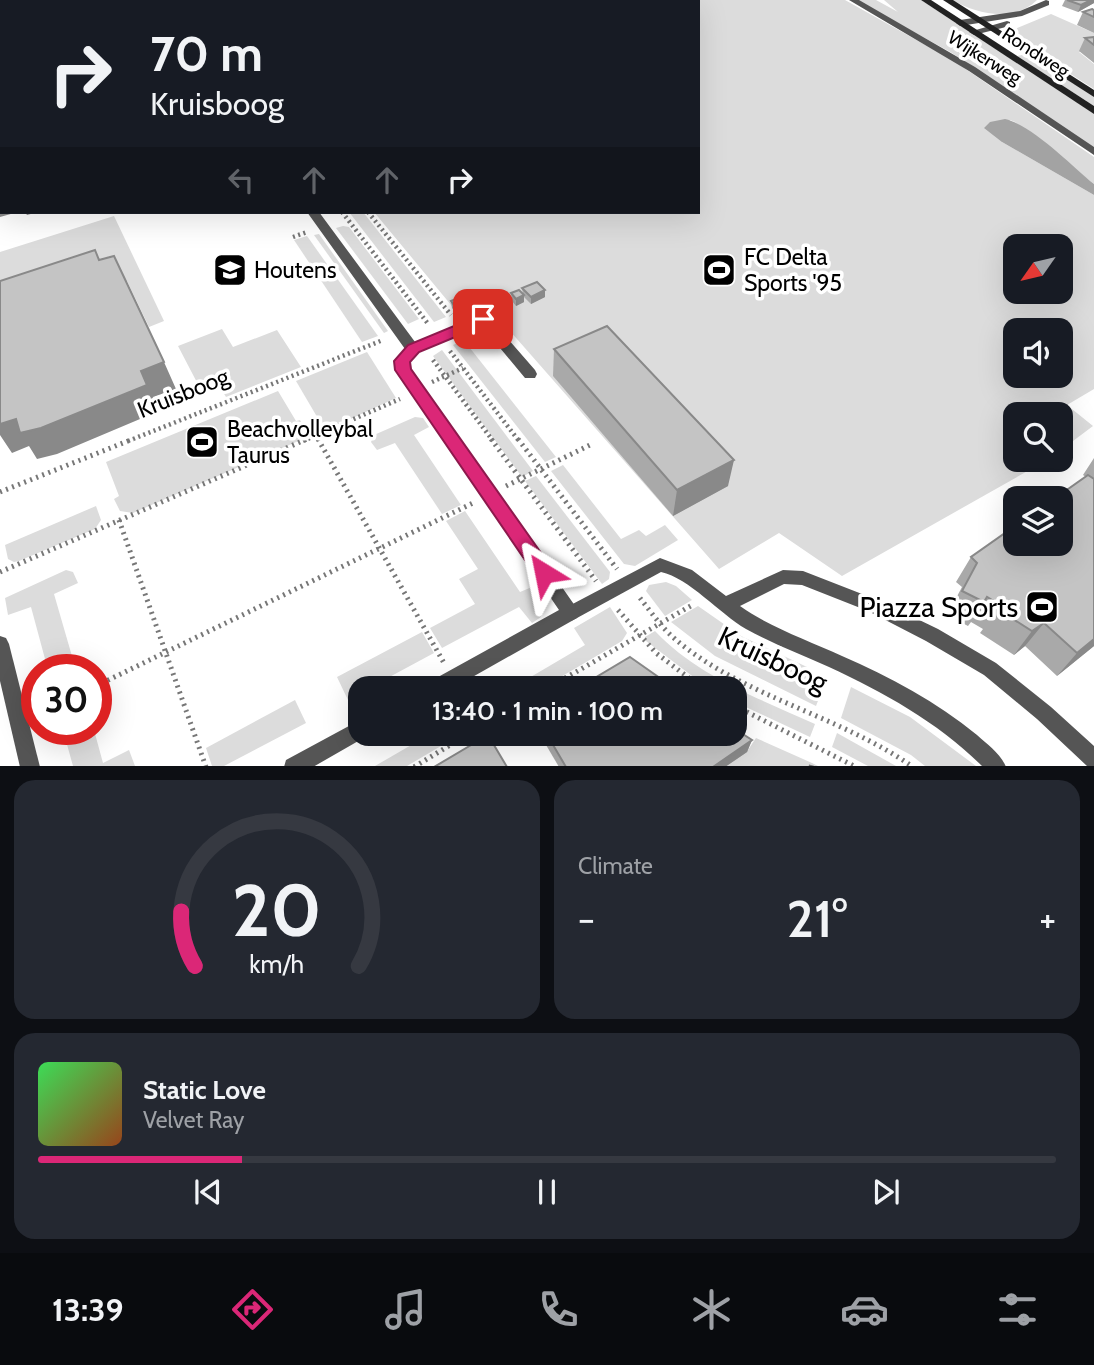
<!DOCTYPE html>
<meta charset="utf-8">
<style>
:root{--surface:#171b24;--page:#242831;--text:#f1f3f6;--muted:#9ea1a6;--line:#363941;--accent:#db2777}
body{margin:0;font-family:Cabin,sans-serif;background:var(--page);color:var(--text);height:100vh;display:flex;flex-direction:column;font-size:26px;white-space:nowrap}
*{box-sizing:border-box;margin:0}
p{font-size:23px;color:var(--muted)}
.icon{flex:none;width:38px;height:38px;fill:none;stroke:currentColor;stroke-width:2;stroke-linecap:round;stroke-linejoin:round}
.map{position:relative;height:766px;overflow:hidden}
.details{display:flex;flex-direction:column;gap:14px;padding:14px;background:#0d0f14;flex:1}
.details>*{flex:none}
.guide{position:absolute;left:0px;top:0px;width:700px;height:214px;box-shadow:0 7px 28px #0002;background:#171b24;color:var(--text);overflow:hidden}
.needle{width:46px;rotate:236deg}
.controls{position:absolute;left:1003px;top:234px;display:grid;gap:14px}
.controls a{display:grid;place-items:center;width:70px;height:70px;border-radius:14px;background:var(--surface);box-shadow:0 7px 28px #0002;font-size:35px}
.speed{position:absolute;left:21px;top:654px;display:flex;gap:14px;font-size:35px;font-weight:700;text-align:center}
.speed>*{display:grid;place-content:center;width:91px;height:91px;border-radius:50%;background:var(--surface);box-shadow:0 7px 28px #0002;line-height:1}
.speed .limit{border:10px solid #d22;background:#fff;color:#111}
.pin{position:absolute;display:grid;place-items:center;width:60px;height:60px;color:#fff;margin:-30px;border-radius:14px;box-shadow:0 4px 10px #0006}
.me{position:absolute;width:77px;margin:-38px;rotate:325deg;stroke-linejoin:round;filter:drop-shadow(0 0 5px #0008)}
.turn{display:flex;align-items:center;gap:24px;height:147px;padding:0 35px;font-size:32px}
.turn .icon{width:91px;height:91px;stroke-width:2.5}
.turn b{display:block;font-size:49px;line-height:60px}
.lanes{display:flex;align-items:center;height:66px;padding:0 35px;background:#0003;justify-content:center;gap:35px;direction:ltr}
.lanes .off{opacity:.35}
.big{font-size:52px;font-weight:600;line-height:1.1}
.details .tile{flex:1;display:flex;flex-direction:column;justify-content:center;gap:10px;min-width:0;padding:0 24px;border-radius:21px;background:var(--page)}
.details .dial{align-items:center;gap:0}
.dial svg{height:182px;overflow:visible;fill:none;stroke:var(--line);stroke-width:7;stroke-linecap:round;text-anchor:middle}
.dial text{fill:var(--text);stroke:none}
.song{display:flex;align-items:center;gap:21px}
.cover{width:84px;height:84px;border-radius:10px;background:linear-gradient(135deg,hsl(130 70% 55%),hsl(20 70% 35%))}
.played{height:7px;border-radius:4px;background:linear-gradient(90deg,var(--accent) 20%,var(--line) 20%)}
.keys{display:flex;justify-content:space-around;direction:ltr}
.heat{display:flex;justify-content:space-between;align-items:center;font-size:38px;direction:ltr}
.details .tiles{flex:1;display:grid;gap:14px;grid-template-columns:1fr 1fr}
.tile:last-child{grid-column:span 2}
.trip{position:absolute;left:348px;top:676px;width:399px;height:70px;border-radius:21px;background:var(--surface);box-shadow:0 7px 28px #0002;font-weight:600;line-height:70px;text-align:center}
.tab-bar{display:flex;height:112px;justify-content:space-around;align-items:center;background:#090b0e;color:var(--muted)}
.tab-bar .icon{width:49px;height:49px}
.tab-bar .current{color:var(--accent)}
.tab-bar b{font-size:32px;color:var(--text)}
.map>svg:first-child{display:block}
</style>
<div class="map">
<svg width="1094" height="767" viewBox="0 0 1094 767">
<rect width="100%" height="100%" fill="#fff"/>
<g fill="#dcdcdc" fill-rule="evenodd">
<polygon points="0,0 477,0 2,2 0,31"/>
<path d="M558 0H845L954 61 1094 157V184L1015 122 1010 120 1002 142 1094 195V389L1067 405 1093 426 1061 450 1060 415H1015V460H1047L842 576 779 533 719 569 489 307 461 317 374 212H698V2H552ZM1015 247H1060V292H1015ZM1015 331H1060V376H1015Z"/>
<polygon points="856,0 876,0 898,12 884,0 921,0 1094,113 1094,148 952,53"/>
<path d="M952 0H1037C1014 23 977 14 952 0Z"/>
<polygon points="1051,14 1094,33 1094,49 1079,52 1094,64 1094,89 1011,36 1010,31"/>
<polygon points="1027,54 1094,96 1094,106 1017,56"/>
<polygon points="349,212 363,212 446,317 434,322"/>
<polygon points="114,216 164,321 149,327 127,281 0,308 0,252"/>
<polygon points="343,226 349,227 419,319 408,324 336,228"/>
<polygon points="319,234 388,331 384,333 314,235"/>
<polygon points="307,236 378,336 362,342 294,240"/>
<polygon points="222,329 233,347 277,330 301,367 226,397 220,387 203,394 178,346"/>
<polygon points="462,341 466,343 556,457 545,462 453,345"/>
<polygon points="442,350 533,471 522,477 433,356"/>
<polygon points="367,352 396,398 331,428 323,427 296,381"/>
<polygon points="278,391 296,421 300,420 306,430 303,439 133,513 120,511 114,499 119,496 106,462"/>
<polygon points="415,417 423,418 429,427 414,435 461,505 442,514 395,443 377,450 371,442 374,435"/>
<polygon points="563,465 621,539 639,530 646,536 665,525 678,540 635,566 624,564 551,471"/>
<polygon points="536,476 610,572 609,579 602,584 525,481"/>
<polygon points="96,506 101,520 95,529 19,561 14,562 8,559 5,545"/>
<polygon points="465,511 520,592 539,584 547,602 541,617 532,623 519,607 442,648 430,628 475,604 459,579 478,569 446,521"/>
<polygon points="66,570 73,572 78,583 54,594 76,670 48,670 31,607 8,615 5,598"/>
<polygon points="666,582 676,586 692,600 665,616 646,591 649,585"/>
<polygon points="698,606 741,636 807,667 821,693 816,706 715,656 671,622"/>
<polygon points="610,607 627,633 622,641 542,688 512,688 585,645 574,628"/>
<path d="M655 631C697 676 760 699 815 724L810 737 735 702V688H708L646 641 645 637Z"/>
<polygon points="422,632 434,653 369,688 360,688 360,693 348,700 337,677"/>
<polygon points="851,687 910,717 976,766 925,766 911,755 841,718"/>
<polygon points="295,700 306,723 224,766 212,766 206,748"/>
<polygon points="63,730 94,730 103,763 129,750 135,766 73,766"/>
<polygon points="432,733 463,733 407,766 375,766"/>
<polygon points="837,733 896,766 868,766 832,747"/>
<polygon points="756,738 812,763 818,766 724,767 748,750"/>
</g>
<path fill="#a3a3a3" d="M1005 119C1032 125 1072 166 1094 184V195L1002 142 984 128 990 122Z"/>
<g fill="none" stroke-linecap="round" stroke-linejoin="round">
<polyline stroke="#777" stroke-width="3.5" stroke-dasharray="1 2.5" stroke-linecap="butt" points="538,2 544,0"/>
<g stroke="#777" stroke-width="4.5" stroke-dasharray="2 3.5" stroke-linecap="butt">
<polyline points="342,212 429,325"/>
<polyline points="368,212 451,315"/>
<polyline points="293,237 307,232"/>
<polyline points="450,351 519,441"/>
<polyline points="433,360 493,441"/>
<polyline points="432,382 463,368"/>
<polyline points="316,436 319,441"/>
<polyline points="128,441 383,340"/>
<polyline points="303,441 400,399"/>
</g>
<g stroke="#777" stroke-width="5" stroke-dasharray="2 4.5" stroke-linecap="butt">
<polyline points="318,439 444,663"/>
<polyline points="491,439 596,581"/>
<polyline points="518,439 617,569"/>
<polyline points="506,486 590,445"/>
<polyline points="0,492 133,439"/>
<polyline points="119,520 206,767"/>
<polyline points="0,572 307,439"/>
<path d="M640 598C651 612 662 628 675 639 743 697 839 715 913 767"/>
<polyline points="618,610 656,653 702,688"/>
<polyline points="96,686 473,503"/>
<polyline points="548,688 694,604"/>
<polyline points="735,706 856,767"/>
<polyline points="414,767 470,733"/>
<polyline points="811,767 812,763"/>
</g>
<g fill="#555" fill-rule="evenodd">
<polygon points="483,315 488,316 535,370 537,374 535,378 525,378 481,325 418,352 408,352 406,349 408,346"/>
<path d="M660 558 692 570 726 596 783 570 803 571 880 601 938 629 996 663 1051 707 1094 746V767L1087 766 1037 719 984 675 926 641 868 611 802 585 784 584 740 606C771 628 808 640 842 656 890 677 937 702 977 735 987 744 1001 754 1006 767H983C939 723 885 693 829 667 802 655 773 644 746 629 720 614 689 578 661 572L577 618 571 621 565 618 562 613 565 608Z"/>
</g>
<g fill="#555" fill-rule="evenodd">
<polygon points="478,0 491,0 477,2"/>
<polygon points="849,0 859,0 975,67 1094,147 1094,155 969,71"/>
<polygon points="1046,0 1049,1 1049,5 1022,16 960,26 956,23 960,20 1020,11"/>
<polygon points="1007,21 1010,22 1010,26 974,35 969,32"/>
<rect x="0" y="126" width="2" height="6"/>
<polygon points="307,212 319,212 418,346 420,349 409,362 410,369 580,613 577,618 453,688 426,688 429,682 559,610 398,374 395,361 405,349"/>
<polygon points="0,636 6,638 9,644 40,767 20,767 0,681"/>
<polygon points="360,720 360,733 368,733 367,736 313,767 284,767 286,760"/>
</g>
<g fill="#222" fill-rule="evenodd">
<polygon points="921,0 931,0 1094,106 1094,114"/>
<polygon points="943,0 953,0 1094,90 1094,97"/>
</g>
</g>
<g fill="#a9a9a9">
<polygon points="1065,0 1094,0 1094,3 1078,12 1062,6"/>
<polygon points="1094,10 1094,33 1077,25 1083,12"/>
<polygon points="1094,37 1094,63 1079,51 1085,38"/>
<polygon points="522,288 545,297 531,304 524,297 524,302 516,306 512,301 511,293 523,294"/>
<polygon points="495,300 510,310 501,314 495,307"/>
<polygon points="451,301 469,308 470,315 460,319 452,308"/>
<polygon points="554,349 728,486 673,516 553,376"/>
<polygon points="1094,458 1094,646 1057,676 1025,646 1014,655 980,633 983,629 971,622 968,626 947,615 962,587 956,582 971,557 1086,477 1083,475"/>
<polygon points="539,733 735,733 752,740 747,752 725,767 559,767"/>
</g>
<g fill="#898989">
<polygon points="1091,0 1094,0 1094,3 1078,12 1081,5"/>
<polygon points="2,78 2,96 0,92 0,79"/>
<polygon points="0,193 2,193 2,212 18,212 0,217"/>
<polygon points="25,212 38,212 27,215"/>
<polygon points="545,290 545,297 531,304 531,297"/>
<polygon points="524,295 524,302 516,306 516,299"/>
<polygon points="509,302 510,310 501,314 500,306"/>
<polygon points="469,308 470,315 460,319 459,312"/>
<polygon points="164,362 176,389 153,397 159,411 57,454 37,459 29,446 12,453 0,435 0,424"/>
<polygon points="734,460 728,486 673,516 677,490"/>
<polygon points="1044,623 1025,646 1014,655 1032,631"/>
<polygon points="1094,639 1094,646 1057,676 1077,653"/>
<polygon points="752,740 747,752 725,767 713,767"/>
</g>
<g fill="#c4c4c4" stroke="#898989" stroke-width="2">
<polygon points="1067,0 1091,0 1081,5"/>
<polygon points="1092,9 1094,10 1094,17 1083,12"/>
<polygon points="1094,37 1094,45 1085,38"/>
<polygon points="0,45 2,45 2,78 0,79"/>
<rect x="0" y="137" width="2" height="56"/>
<polygon points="95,250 99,260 114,256 164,362 141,371 147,385 41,428 20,433 16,419 0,424 0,281"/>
<polygon points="537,282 545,290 531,297 522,288"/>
<polygon points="519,290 524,295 516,299 511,293"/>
<polygon points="504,296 509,302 500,306 495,300"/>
<polygon points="461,297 469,308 459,312 451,301"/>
<polygon points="607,326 734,460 677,490 554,349"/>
<polygon points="1088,475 1094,479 1094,639 1077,653 1044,623 1032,631 997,609 1000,605 987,597 984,602 962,591 977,563 971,557 1015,526 1015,544 1060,544 1060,499 1054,499"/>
<polygon points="630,657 674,688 578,688"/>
<polygon points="735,729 752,740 713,767 566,767 546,733 735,733"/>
<polygon points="488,735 507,767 434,767"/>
</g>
<polygon fill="#db2777" stroke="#8e194d" stroke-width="2" points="483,314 489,315 489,323 419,352 410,362 411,369 551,567 554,573 551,579 538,579 395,370 394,361 408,345"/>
<defs>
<symbol id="school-square" viewBox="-11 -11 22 22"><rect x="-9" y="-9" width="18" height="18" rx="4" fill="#000" stroke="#fff"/><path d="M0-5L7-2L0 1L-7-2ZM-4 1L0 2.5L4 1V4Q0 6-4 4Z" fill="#fff"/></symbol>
<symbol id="stadium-square" viewBox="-11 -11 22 22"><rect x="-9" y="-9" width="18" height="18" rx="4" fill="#000" stroke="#fff"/><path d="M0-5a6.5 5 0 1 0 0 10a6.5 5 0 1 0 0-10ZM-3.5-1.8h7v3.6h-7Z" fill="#fff"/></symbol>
</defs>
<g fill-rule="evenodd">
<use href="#school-square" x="211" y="251" width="38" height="38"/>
<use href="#stadium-square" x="700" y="251" width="38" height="38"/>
<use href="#stadium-square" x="183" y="423" width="38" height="38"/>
<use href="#stadium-square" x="1023" y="588" width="38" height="38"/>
</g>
<g text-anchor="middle" stroke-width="7" stroke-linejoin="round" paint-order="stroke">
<g font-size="19" fill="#000" stroke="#fff">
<text transform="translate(1036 52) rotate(33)" y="7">Rondweg</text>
<text transform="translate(985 57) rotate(32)" y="7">Wijkerweg</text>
</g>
<g font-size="23" fill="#000" stroke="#fff" text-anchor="start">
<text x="744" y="265">FC Delta<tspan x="744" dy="26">Sports '95</tspan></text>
<text x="254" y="278">Houtens</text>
<text x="227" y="437">Beachvolleybal<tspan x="227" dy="26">Taurus</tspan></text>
</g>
<g font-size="23" fill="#000" stroke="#fff">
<text transform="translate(183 393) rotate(-22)" y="8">Kruisboog</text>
</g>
<g font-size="28" fill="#000" stroke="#fff" text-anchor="end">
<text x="1018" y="617">Piazza Sports</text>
</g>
<g font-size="28" fill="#000" stroke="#fff">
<text transform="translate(773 659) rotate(25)" y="10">Kruisboog</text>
</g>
</g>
</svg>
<div class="controls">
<a><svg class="needle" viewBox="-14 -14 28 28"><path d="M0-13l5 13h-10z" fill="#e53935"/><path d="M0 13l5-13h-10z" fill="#9ea1a6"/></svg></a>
<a><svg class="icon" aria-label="sound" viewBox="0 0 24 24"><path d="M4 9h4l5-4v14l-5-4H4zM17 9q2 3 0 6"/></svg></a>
<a><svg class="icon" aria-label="search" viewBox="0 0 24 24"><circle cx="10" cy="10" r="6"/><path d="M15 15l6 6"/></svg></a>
<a><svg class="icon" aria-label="layers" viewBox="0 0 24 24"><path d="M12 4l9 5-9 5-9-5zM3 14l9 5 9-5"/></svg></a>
</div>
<div class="speed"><div class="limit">30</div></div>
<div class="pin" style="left:483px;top:319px;background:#d93025"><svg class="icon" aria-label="arrive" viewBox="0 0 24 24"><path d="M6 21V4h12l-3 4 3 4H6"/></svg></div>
<svg class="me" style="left:544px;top:573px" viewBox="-20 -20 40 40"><path d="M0-17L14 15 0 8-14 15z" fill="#db2777" stroke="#fff" stroke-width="4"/></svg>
<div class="trip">13:40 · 1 min · 100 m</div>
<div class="guide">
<div class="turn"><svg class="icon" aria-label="right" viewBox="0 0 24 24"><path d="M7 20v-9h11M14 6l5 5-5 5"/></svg><div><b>70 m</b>Kruisboog</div></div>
<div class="lanes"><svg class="icon off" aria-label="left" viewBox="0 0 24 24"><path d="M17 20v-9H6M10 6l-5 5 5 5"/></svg><svg class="icon off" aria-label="ahead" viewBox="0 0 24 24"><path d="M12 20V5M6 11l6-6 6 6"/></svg><svg class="icon off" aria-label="ahead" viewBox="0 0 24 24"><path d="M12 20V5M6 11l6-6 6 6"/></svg><svg class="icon" aria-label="right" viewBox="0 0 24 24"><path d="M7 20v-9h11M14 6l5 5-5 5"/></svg></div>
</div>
</div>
<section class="details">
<div class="tiles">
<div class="tile dial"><svg viewBox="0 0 100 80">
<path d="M14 69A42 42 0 1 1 86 69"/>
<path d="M14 69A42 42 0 0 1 8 45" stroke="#db2777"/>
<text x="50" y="56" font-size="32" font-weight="700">20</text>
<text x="50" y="72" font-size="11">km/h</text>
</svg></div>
<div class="tile"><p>Climate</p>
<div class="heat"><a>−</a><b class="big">21°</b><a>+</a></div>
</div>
<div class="tile">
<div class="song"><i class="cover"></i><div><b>Static Love</b><p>Velvet Ray</p></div></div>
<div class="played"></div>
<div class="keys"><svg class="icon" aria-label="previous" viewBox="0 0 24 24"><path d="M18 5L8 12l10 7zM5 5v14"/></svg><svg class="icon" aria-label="pause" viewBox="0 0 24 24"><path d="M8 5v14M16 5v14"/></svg><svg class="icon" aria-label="next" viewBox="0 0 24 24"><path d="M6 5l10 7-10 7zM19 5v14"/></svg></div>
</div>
</div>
</section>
<nav class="tab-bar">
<b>13:39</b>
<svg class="icon current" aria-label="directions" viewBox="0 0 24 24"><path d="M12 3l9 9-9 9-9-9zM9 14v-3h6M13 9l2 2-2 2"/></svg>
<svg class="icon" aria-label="music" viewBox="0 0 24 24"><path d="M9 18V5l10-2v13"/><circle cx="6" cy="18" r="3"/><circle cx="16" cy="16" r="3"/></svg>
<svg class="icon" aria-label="phone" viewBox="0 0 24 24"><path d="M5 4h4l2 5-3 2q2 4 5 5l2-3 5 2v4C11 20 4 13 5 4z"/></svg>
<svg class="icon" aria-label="climate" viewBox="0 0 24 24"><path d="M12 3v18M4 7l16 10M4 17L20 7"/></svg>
<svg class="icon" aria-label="car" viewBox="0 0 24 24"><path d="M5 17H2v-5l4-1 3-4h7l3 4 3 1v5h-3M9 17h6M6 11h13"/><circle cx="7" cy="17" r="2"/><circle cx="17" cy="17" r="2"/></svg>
<svg class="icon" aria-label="filters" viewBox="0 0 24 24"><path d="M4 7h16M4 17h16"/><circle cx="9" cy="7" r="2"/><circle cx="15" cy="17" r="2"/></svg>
</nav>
